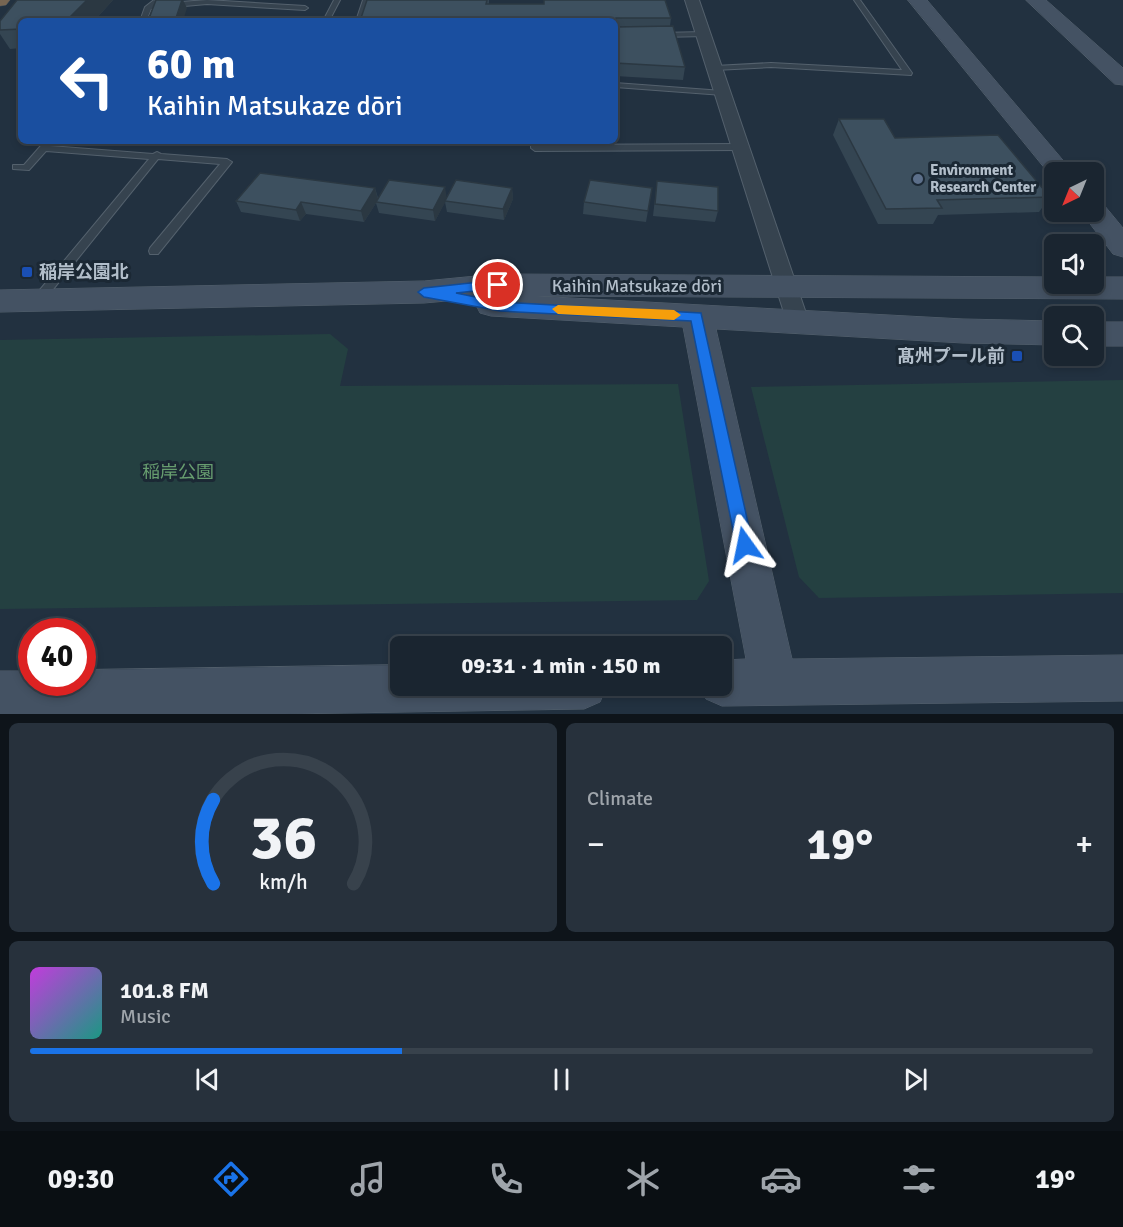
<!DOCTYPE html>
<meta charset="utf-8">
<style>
:root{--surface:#1a2530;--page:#27313c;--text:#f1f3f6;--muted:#9fa5ab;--line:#38424c;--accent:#1a73e8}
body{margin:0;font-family:Signika,"Noto Sans JP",sans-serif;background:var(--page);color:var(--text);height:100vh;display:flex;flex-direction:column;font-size:22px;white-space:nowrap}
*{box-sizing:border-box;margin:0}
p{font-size:20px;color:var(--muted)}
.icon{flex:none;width:33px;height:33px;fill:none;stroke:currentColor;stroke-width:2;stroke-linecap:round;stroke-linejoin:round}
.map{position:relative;height:714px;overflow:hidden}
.drawer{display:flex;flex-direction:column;gap:9px;padding:9px;background:#0e141a;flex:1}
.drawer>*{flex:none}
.top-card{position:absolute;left:18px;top:18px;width:600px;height:126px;border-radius:9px;box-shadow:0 3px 9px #0003,0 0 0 2px var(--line);background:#1a4fa0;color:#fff;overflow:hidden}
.needle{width:39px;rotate:223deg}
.fabs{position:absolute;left:1044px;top:162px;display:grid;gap:12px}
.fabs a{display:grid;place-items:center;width:60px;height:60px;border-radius:9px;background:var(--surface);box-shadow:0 3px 9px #0003,0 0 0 2px var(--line);font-size:30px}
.speed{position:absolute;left:18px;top:618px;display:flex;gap:12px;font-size:30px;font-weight:700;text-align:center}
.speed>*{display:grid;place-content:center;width:78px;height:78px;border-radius:50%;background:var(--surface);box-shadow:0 3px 9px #0003,0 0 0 2px var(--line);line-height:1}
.speed .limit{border:9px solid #d22;background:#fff;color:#111}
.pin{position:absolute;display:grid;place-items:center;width:51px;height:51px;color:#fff;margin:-26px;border:3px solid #fff;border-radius:50%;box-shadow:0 2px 6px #0007}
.me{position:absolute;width:66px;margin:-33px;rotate:348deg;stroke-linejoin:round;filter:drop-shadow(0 0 4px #0008)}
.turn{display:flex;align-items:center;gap:21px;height:126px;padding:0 30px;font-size:27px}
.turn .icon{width:78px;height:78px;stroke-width:2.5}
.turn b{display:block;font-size:42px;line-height:51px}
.big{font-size:45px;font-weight:700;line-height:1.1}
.drawer .card{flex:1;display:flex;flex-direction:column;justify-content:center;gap:9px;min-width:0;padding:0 21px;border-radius:9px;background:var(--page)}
.drawer .dial{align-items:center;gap:0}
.dial svg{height:156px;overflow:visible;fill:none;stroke:var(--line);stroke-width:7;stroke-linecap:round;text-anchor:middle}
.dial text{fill:var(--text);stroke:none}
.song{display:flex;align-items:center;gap:18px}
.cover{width:72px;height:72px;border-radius:9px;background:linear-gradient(135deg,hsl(290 70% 55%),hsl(170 70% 35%))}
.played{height:6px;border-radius:3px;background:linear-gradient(90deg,var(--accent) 35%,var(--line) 35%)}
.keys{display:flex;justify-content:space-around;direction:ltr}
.heat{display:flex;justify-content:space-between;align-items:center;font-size:33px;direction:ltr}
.drawer .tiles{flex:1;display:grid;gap:9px;grid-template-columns:1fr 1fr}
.card:last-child{grid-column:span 2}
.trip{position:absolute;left:390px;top:636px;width:342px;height:60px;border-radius:9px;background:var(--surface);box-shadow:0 3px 9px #0003,0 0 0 2px var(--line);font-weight:700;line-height:60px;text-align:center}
.dock{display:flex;height:96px;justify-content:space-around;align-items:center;background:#0a0f13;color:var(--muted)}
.dock .icon{width:42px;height:42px}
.dock .active{color:var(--accent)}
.dock b{font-size:27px;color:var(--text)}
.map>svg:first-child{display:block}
</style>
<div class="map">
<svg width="1123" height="714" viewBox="0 0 1123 714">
<rect width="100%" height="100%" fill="#223140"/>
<g fill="#244041">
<polygon points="330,334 348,349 340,386 678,384 709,581 697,600 0,609 0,340"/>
<polygon points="1123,380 1123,593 819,598 799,577 751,387"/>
</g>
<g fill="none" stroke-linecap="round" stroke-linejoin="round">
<defs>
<g id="lane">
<polygon points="154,0 157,2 155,4 207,0 305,6 308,8 305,10 207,4 151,9 146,21 140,21 145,7"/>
<polygon points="334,0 340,0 329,21 323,21"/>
<polygon points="363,0 369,0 362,21 356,21"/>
<polygon points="854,0 860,0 912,73 911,75 771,67 715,70 711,68 715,66 771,63 902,70"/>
<polygon points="704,32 707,32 707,36 660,37 656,35 660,33"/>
<polygon points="615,83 723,91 727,93 723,95 615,87"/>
<polygon points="45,141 53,141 50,146 153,154 157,152 161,154 227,159 232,162 158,254 150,254 149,251 150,248 220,164 158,159 42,303 38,304 32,300 34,297 149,159 46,151 29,170 13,169 13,165 24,165"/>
<polygon points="531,141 539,141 539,145 742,144 746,147 742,150 535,151 531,148"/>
</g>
<polygon id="street" points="685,0 699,0 809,322 806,328 798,331 790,328 787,322"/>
<g id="secondary">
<polygon points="908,0 927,0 1073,172 1054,172 1054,178 1052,177"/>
<polygon points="1026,0 1046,0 1123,68 1123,85 1115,84"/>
<polygon points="1094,202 1104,205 1123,228 1123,257 1113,254 1081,212 1094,212"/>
<polygon points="498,274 1054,277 1054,284 1094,284 1094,277 1123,277 1123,299 534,296 963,319 1054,321 1054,345 963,343 716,329 792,659 1123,655 1123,701 722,706 706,699 700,686 722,686 722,660 746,659 683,327 491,316 480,313 476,305 480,298 424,303 0,312 0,290 424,281"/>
<rect x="1094" y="322" width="29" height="24"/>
<polygon points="400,665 400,686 607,686 600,702 584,709 286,714 0,714 0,671 32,671 32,682 82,682 82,670"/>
</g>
<polygon id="highway" points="0,0 10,0 6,5 0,6"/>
</defs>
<use href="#lane" stroke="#54616d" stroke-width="2"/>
<use href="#street" stroke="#54616d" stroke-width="2"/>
<use href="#secondary" stroke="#54616d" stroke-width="1"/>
<use href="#highway" stroke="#414e5a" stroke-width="1"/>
<use href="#lane" fill="#36434f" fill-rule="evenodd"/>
<use href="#street" fill="#36434f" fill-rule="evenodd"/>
<use href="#secondary" fill="#445263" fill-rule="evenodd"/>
<use href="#highway" fill="#766552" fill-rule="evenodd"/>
</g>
<g fill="#344552">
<polygon points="17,0 113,0 94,21 21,21 21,48 10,49 0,34 0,21"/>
<polygon points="367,0 489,0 489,4 671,18 670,26 685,67 683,80 615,76 615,21"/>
<polygon points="839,119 895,138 1050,197 1039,212 938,215 933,224 878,224 833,135"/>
<polygon points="335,141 389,141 388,144 336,144"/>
<polygon points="657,181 718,211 715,222 653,216"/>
<polygon points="375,188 378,198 446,198 512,188 513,199 504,220 447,212 445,202 435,221 379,213 376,203 364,222 306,214 300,221 241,212 236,201"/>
<polygon points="652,188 646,222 583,214 584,202"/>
</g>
<g fill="#2b3842">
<polygon points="87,0 113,0 94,21 66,21"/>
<polygon points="182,0 183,0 187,8 183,21 175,21"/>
<polygon points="445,187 447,199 435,221 433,210"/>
<polygon points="375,188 378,200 364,222 361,211"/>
<polygon points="512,188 513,199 504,220 503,209"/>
<polygon points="301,202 306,214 300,221 296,210"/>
</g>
<g fill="#3d505f" stroke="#2b3842" stroke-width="1.5">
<polygon points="17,0 87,0 66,21 21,21 21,29 0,30 0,21"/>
<polygon points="156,0 182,0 175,21 148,21"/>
<polygon points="367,0 487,0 486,4 544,4 544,0 665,0 671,18 616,18 615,21 360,21"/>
<polygon points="615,26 616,27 673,26 685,67 615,63"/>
<polygon points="839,119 884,119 895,138 998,135 1050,197 937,200 942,208 886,209"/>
<polygon points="260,173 375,188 361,211 301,202 296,210 236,201"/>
<polygon points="389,180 445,187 433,210 376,202"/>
<polygon points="456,180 512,188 503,209 445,201"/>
<polygon points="590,180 652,188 648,211 584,202"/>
<polygon points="657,181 718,187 718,211 655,204"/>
</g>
<polygon fill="#1a73e8" stroke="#114b97" stroke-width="1.5" points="498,280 504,285 502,288 456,293 500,302 701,313 753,545 751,551 745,553 739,551 736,545 691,321 500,311 424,297 418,292 424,288"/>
<polygon fill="#f59e0b" points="558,305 674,310 681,315 674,320 558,314 552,309"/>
<circle fill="#5c6f8a" stroke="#1b2834" stroke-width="2" cx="918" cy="179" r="6"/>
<g fill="#1a4fb4" stroke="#1b2834" stroke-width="2">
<rect x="21" y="266" width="12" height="12" rx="3"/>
<rect x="1011" y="350" width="12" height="12" rx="3"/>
</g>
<g text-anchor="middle" stroke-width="6" stroke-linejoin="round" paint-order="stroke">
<g font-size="15" font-weight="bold" fill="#b2beca" stroke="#1b2834" text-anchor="start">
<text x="930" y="175">Environment<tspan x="930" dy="17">Research Center</tspan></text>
</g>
<g font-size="18" font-weight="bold" fill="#b2beca" stroke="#1b2834" text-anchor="start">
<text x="39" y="278">稲岸公園北</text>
<text x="1005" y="362" text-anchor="end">髙州プール前</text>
</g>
<g font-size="18" fill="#b2beca" stroke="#1b2834">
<text x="637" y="292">Kaihin Matsukaze dōri</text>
</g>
<g font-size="18" fill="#679d6f" stroke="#1b2834">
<text x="178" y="478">稲岸公園</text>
</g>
</g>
</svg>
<div class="fabs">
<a><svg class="needle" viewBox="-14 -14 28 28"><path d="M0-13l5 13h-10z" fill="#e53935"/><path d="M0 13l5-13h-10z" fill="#9fa5ab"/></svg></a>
<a><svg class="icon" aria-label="sound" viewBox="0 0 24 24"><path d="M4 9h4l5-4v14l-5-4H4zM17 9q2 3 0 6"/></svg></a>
<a><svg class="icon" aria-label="search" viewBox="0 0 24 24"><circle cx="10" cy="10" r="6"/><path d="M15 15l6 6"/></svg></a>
</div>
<div class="speed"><div class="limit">40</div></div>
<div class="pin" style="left:498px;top:285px;background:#d93025"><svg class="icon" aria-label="arrive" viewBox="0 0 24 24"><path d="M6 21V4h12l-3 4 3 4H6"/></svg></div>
<svg class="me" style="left:745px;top:545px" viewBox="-20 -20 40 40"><path d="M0-17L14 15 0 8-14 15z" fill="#1a73e8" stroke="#fff" stroke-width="4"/></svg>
<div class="trip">09:31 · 1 min · 150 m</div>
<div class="top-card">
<div class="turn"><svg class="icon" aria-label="left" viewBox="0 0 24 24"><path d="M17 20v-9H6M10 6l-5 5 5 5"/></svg><div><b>60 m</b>Kaihin Matsukaze dōri</div></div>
</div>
</div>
<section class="drawer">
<div class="tiles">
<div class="card dial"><svg viewBox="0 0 100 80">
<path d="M14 69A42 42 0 1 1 86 69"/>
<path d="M14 69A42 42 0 0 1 14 26" stroke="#1a73e8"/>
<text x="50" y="56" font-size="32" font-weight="700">36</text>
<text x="50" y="72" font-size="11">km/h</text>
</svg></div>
<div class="card"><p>Climate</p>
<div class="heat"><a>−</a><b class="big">19°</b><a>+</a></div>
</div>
<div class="card">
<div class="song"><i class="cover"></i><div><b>101.8 FM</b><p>Music</p></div></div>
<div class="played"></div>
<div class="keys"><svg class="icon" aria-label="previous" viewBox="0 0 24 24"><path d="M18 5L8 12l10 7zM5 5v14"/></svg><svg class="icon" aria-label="pause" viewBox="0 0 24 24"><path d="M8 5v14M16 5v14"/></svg><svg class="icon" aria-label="next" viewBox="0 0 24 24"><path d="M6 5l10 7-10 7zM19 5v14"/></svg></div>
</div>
</div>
</section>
<nav class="dock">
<b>09:30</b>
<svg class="icon active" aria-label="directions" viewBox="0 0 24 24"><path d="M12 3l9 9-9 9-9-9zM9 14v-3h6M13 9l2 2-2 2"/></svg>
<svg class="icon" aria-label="music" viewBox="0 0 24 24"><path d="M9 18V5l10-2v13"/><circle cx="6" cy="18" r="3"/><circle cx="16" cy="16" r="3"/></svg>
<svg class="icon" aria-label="phone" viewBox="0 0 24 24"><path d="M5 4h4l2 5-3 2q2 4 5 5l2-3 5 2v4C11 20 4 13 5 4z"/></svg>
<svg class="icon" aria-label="climate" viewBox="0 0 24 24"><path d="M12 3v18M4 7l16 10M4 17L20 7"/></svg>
<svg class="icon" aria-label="car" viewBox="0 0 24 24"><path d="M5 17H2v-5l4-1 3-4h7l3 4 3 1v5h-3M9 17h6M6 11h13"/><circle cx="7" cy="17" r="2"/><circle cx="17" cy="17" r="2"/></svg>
<svg class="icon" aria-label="filters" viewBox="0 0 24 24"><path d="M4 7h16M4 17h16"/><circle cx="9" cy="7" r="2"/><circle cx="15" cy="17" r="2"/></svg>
<b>19°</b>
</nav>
